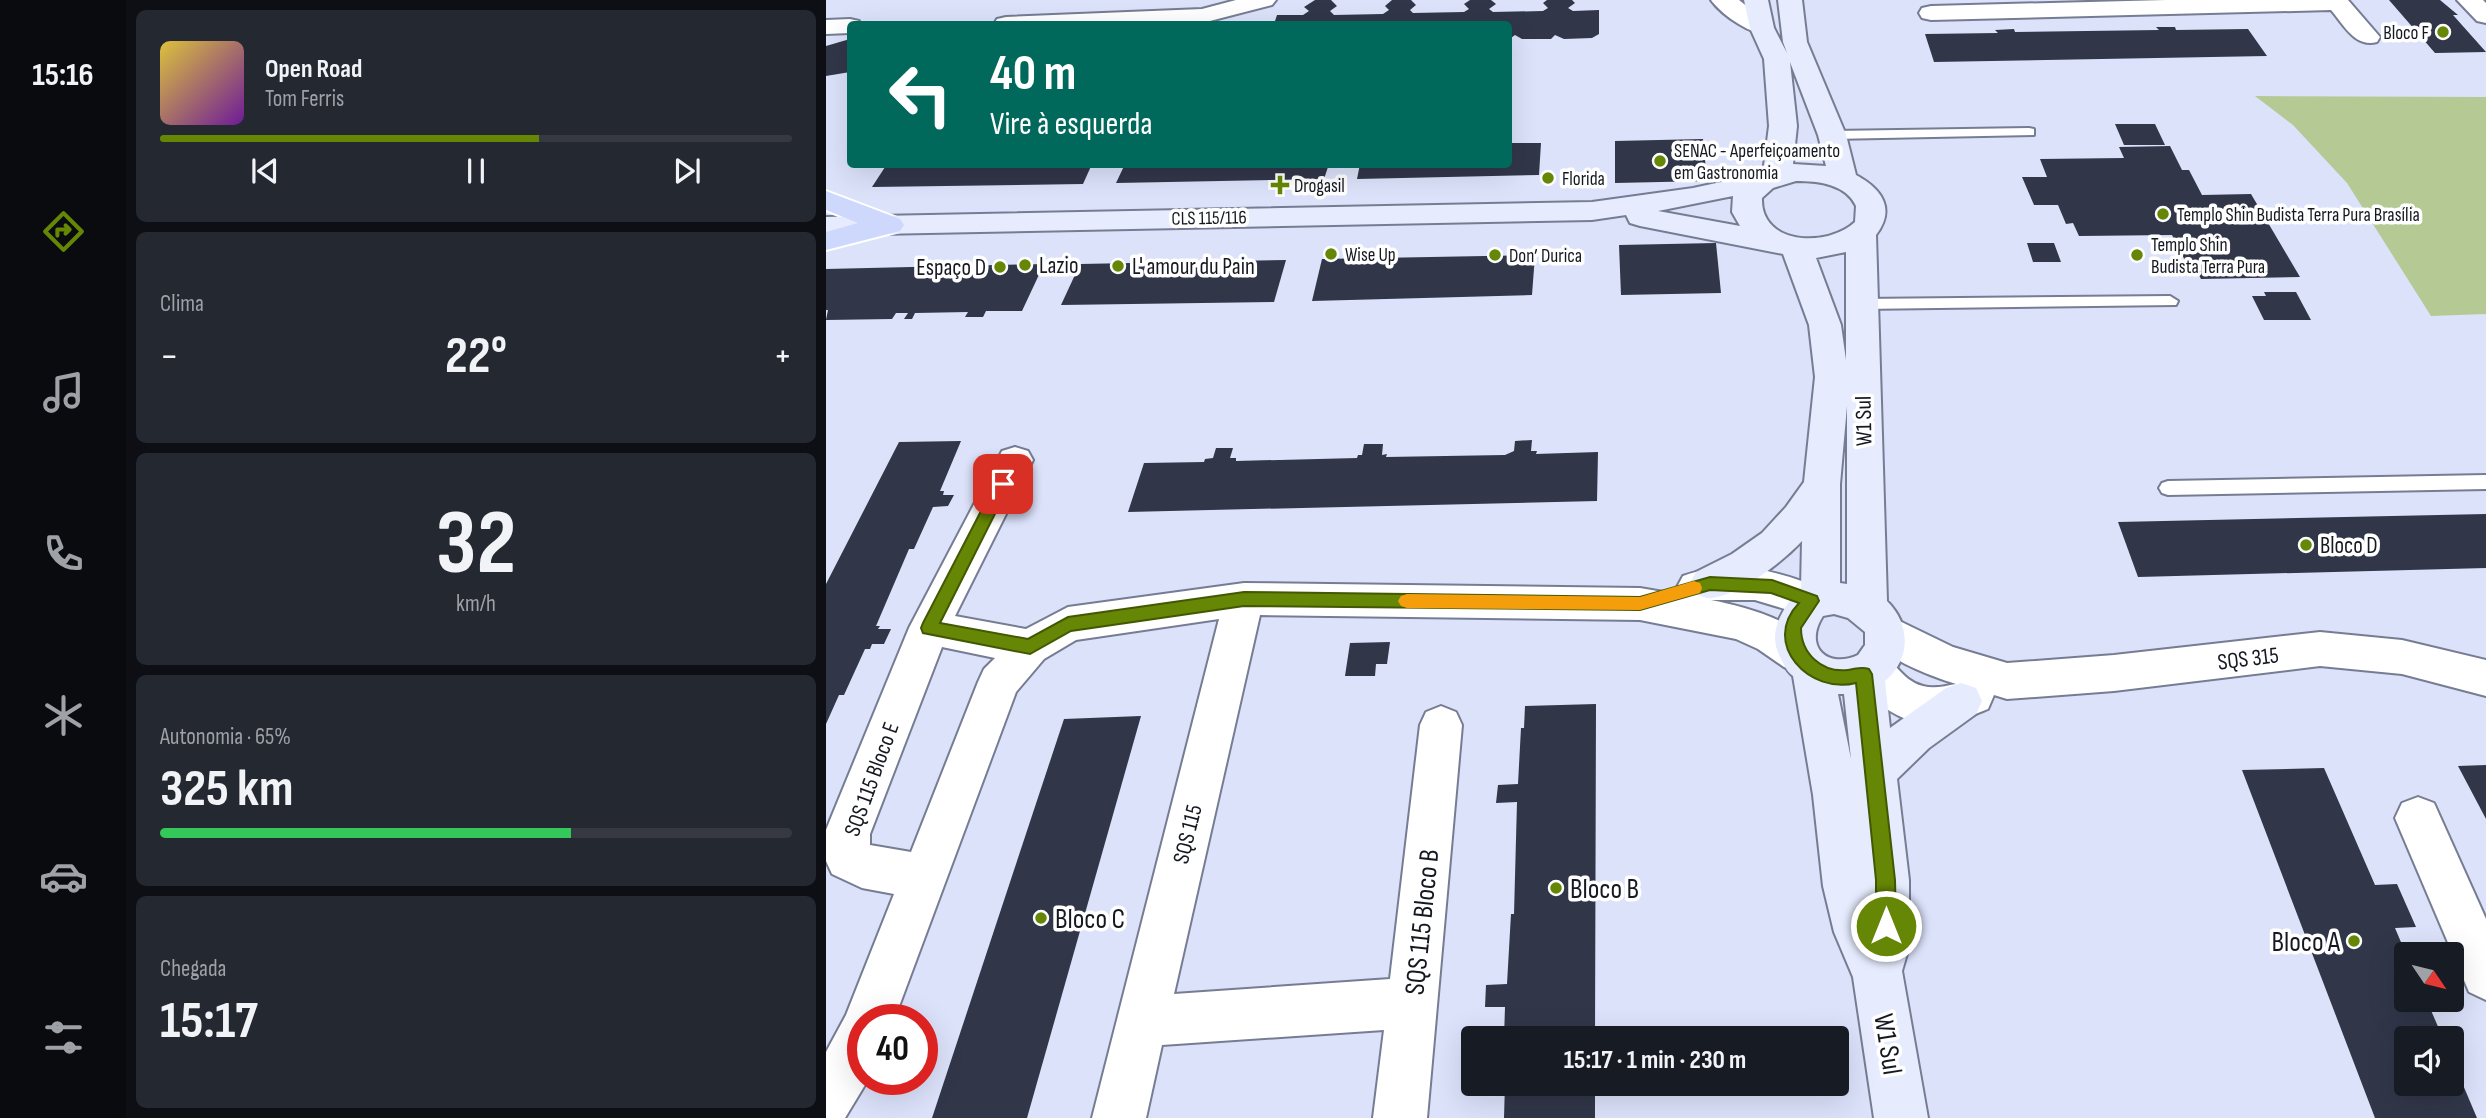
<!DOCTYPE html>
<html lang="pt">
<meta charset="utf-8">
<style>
:root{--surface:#171b24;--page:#242831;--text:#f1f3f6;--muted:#9ea1a6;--line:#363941;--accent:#668705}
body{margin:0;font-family:"Sofia Sans Condensed",sans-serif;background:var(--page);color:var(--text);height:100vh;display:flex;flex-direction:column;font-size:26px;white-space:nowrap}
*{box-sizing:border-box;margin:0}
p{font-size:23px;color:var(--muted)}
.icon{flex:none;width:38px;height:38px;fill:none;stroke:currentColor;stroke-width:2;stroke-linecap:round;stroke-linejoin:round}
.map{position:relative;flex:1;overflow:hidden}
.drawer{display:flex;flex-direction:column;gap:10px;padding:10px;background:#0d0f14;width:700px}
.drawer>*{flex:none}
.hud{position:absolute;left:21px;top:21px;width:665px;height:147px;border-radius:7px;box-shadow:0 7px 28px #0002;background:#00695c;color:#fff;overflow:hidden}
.needle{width:46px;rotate:125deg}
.fabs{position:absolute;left:1568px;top:942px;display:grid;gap:14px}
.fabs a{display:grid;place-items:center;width:70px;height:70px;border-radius:7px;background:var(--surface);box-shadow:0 7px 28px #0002;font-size:35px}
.speed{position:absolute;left:21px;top:1004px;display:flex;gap:14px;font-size:35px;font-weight:700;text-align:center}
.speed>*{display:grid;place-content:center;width:91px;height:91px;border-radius:50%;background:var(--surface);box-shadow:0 7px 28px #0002;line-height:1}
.speed .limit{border:10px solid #d22;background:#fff;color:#111}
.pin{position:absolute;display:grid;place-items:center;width:60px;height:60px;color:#fff;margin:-30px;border-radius:14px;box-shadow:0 4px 10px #0006}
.me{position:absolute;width:77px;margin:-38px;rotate:0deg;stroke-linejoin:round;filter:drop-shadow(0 0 5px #0008)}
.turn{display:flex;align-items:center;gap:24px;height:147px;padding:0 28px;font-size:32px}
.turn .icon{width:91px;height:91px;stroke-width:2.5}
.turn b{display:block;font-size:49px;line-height:60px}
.big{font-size:52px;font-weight:700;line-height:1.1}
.drawer .widget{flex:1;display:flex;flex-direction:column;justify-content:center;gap:10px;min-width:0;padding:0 24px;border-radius:10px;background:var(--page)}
.drawer .dial{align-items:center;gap:0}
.dial b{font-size:91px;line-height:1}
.song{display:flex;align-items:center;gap:21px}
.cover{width:84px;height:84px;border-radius:10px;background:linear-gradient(135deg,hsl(50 70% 55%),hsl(280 70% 35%))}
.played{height:7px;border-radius:4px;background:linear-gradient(90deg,var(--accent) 60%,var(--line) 60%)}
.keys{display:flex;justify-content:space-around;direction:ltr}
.heat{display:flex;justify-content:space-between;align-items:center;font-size:38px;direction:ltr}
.charge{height:10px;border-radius:5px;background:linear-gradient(90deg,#34c759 65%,var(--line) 0)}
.trip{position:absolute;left:635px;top:1026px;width:388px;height:70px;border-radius:7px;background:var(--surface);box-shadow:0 7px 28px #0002;font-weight:700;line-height:70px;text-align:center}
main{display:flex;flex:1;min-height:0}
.tab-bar{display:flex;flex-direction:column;width:126px;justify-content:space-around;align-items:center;background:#090b0e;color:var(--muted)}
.tab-bar .icon{width:49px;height:49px}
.tab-bar .on{color:var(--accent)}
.tab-bar b{font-size:32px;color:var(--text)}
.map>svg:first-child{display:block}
</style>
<main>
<nav class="tab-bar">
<b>15:16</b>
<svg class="icon on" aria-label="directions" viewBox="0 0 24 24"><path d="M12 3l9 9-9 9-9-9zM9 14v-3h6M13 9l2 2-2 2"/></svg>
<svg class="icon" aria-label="music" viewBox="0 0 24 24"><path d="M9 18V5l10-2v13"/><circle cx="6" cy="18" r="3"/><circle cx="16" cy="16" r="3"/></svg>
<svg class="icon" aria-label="phone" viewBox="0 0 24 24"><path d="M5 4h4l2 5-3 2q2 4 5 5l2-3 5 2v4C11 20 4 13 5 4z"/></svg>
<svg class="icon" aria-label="climate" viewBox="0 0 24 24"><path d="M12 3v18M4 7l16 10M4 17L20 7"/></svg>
<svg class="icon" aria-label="car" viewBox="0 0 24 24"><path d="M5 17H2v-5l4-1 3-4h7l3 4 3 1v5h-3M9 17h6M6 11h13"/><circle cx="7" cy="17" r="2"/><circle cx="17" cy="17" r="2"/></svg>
<svg class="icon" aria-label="filters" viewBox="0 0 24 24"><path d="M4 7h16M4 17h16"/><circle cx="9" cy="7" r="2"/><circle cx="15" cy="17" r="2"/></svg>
</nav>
<section class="drawer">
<div class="widget">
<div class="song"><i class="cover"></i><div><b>Open Road</b><p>Tom Ferris</p></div></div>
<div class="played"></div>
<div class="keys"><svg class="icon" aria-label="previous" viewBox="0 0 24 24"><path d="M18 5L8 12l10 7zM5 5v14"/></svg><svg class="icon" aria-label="pause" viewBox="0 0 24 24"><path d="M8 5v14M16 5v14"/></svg><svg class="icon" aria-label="next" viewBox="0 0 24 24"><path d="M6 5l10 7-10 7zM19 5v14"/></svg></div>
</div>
<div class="widget"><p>Clima</p>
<div class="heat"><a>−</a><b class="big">22°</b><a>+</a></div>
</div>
<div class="widget dial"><b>32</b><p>km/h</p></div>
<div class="widget"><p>Autonomia · 65%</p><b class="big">325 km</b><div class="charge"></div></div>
<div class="widget"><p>Chegada</p><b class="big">15:17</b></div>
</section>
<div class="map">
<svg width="1660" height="1118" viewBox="0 0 1660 1118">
<rect width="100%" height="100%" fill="#dbe2fa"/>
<polygon fill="#b5c995" points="1429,96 1660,97 1660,314 1605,316 1521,183 1467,125"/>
<g fill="#313649">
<polygon points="489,0 505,0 511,6 504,11 508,15 557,14 563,10 559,6 566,0 585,0 590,5 584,10 587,13 638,12 643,9 638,4 644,0 665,0 670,4 663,9 667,12 717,11 722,8 717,3 721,0 746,0 749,3 742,8 747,11 773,10 773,34 766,38 738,39 729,35 725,39 696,39 689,35 682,40 682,24 448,24 451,15 477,15 483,11 478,7"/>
<polygon points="1563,0 1614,0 1632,15 1627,15 1660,52 1609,53"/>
<polygon points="1330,27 1349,27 1350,30 1422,29 1441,56 1108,62 1099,34 1172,33 1169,30 1188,29 1189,32 1333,30"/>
<polygon points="24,39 24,72 0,76 0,46"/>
<polygon points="1289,124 1329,124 1339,145 1298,145"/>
<polygon points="877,139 881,181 789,183 789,141"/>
<polygon points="682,143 715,143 713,175 531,179 534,164 682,164"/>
<polygon points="1344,146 1356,170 1363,170 1376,195 1425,194 1474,277 1375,279 1373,275 1367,276 1346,235 1253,236 1247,223 1240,224 1232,205 1208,205 1196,177 1221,177 1214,159 1298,158 1293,147"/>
<polygon points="61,164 266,164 257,184 46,187"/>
<polygon points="299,164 503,164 498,179 290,183"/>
<polygon points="890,243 895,293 795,295 793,245"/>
<polygon points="1201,243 1228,243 1235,262 1207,262"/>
<polygon points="709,255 706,295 486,301 496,259"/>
<polygon points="460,260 448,302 235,305 254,264"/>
<polygon points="218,264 196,311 160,311 157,317 139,317 142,312 89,313 86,319 78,319 82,313 70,313 66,319 0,320 2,310 0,310 0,269"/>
<polygon points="1438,292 1470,292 1485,320 1438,320 1426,296 1440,296"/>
<polygon points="706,440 705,451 711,451 710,454 772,452 771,501 302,512 318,463 378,462 379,459 387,458 390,448 407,448 404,458 410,458 410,461 531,458 532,455 536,455 538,444 557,444 556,455 561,454 560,457 679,455 688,451 689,441"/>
<polygon points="135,441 114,491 118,491 117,495 128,495 122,506 107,507 88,549 83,549 50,626 54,626 52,629 65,629 58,644 46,644 44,649 39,649 18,695 13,695 0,724 0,584 73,442"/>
<polygon points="1660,514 1660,568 1312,577 1292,522"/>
<polygon points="564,642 561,664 550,664 549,676 519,676 524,643"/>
<polygon points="770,704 769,1038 678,1038 679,1007 659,1007 660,985 681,984 685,914 688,914 691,802 670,803 672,785 692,784 695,728 698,728 699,706"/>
<polygon points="315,716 201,1118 106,1118 238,719"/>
<polygon points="1660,765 1660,819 1632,766"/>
<polygon points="1498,768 1549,885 1571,884 1590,927 1569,928 1580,954 1580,999 1600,999 1617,1038 1580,1038 1580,1083 1626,1083 1626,1059 1651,1118 1549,1118 1416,770"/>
<polygon points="679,1083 769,1083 769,1118 678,1118"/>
</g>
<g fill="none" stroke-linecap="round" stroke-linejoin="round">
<defs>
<g id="lane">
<polygon points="1203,128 1208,129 1208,135 1006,139 999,135 1006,131"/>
<polygon points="1344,296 1352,301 1350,305 1035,309 1027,304 1035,299"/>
<polygon points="1660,475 1660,489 1342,495 1336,493 1333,488 1336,483 1342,481"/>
</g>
<g id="street">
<polygon points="410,0 450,0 446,5 376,23 168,24 171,19 180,17 376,9"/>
<path d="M885 0H913L948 28 945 33C927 38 895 14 885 0Z"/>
<path d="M1340 0H1522L1554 37 1551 42C1529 48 1518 25 1505 10L1105 20 1096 18 1093 13 1096 8 1105 6Z"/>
<polygon points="1631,0 1657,0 1660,3 1660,23 1651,21"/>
<polygon points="24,19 33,21 35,24 24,24 24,33 0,34 0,20"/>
<path d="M189 447 202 451 207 460 129 616 200 629 242 607 418 583 814 588 855 595 851 587 857 576C906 559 952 570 999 590L1005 601 999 612 985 617 929 600H885C920 607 976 621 993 655L986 667 972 672 958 667 932 649 910 639 814 620 434 615 348 994 564 979 594 725 600 712 615 706 630 712 636 725 601 1118H547L558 1030 336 1045 320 1118H266L393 619 250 640 218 659 190 692 68 1020H37V1080H42L19 1118H0V1052L20 1015 68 894 36 888 6 874 0 861V830L83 628 176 451ZM116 647 169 658 158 669 152 682 85 852 44 845V834Z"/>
<path d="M1059 614 1127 647 1181 663 1288 655 1494 632 1576 640 1660 660V696L1576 674 1494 666 1288 691 1181 699 1168 695 1162 709C1147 715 1131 722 1114 724 1077 727 1041 701 1025 669L1031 656C1068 643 1067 678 1097 686 1108 689 1119 686 1130 684 1104 676 1051 656 1039 631L1045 619Z"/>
<polygon points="1592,797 1608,803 1660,919 1660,1000 1643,992 1569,818 1576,803"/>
</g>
<path id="secondary" d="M918 0H942L948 28 961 53 957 42 952 0H976L981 42 1020 135 1030 175C1056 189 1070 209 1050 235L1061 601C1085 625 1085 659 1059 681L1064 728 1120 688 1135 683 1150 688 1156 701 1150 714 1103 748 1071 779 1083 880V947L1076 971 1102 1118H1048L1027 977 1008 932 997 886 987 795 967 676C960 671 958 664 954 657 941 631 956 612 971 590L975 588 976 541C956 562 916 594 886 598 881 599 875 596 870 594L864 583 870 572 906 554 936 533 960 507 978 482 989 377 983 325 957 254 814 226 804 223 800 215 766 220 0 235V217L766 202 867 188 937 173 943 126 938 59 924 28ZM964 62 992 135 1000 166 967 164 971 126ZM970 181C992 181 1020 184 1030 206L1029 222C1001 248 934 245 936 198L947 188ZM907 196 906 212 914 226 832 211ZM1020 252V360L1015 325 990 258ZM1021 406V584L1014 583V484ZM1008 614 1022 618 1039 632V645L1032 655C1002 669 977 647 997 616ZM1012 694H1018L1025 759Z"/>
<polygon id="primary" points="0,191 74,219 78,225 74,231 0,250 0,232 32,223 0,210"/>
</defs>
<use href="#lane" stroke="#767d93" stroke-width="4"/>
<use href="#street" stroke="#767d93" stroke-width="4"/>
<use href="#secondary" stroke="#767d93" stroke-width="4"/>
<use href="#primary" stroke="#fff" stroke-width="4"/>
<use href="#lane" fill="#fff" fill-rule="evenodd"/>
<use href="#street" fill="#fff" fill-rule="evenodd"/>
<use href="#secondary" fill="#e6ecfe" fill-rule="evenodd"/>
<use href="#primary" fill="#ced8fd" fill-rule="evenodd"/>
</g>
<path fill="#668705" stroke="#425803" stroke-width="2" d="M177 478 184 484 114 623 202 639 242 617 418 592 814 597 884 577 946 580 991 596 993 601 975 628C975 653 995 673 1022 670 1030 669 1035 666 1043 669L1046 674 1069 880 1070 926 1067 933 1060 936 1053 933 1050 926V880L1030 683C984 695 934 644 973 603L945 593 884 590 814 610 418 606 245 631 204 654 97 633 95 628 97 623 169 484Z"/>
<polygon fill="#f59e0b" points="868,581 874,583 876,588 874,593 814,610 581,608 575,606 572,601 575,596 581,594 814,597"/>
<g fill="#668705" stroke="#fff" stroke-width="2.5">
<circle cx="1617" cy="32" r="7"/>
<circle cx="834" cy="161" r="7"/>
<circle cx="722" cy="178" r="7"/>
<path d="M450.5 174.5h7v7h7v7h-7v7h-7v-7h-7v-7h7z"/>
<circle cx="1337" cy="214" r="7"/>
<circle cx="505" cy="254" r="7"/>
<circle cx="669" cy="255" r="7"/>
<circle cx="1311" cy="255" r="7"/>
<circle cx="199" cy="265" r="7"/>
<circle cx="292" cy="266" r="7"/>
<circle cx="174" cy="267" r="7"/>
<circle cx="1480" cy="545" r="7"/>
<circle cx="730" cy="888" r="7"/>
<circle cx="215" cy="918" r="7"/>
<circle cx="1528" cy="941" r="7"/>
</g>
<g text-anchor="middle" stroke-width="7" stroke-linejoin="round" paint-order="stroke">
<g font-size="19" fill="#151820" stroke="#fff" text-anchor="start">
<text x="1603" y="39" text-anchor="end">Bloco F</text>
<text x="848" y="157">SENAC - Aperfeiçoamento<tspan x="848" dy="22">em Gastronomia</tspan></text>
<text x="736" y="185">Florida</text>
<text x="468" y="192">Drogasil</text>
<text x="1351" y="221">Templo Shin Budista Terra Pura Brasília</text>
<text x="1325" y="251">Templo Shin<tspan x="1325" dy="22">Budista Terra Pura</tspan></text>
<text x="519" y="261">Wise Up</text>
<text x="683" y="262">Don’ Durica</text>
</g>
<g font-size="19" fill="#151820" stroke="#fff">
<text transform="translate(383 217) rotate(-1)" y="7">CLS 115/116</text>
</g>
<g font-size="23" fill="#151820" stroke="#fff" text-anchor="start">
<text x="213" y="273">Lazio</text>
<text x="306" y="274">L' amour du Pain</text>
<text x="160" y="275" text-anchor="end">Espaço D</text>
<text x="1494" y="553">Bloco D</text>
</g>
<g font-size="23" fill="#151820" stroke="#fff">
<text transform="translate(1037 421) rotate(-91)" y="8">W1 Sul</text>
<text transform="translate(1422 658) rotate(-7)" y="8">SQS 315</text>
<text transform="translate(45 779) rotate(-70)" y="8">SQS 115 Bloco E</text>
<text transform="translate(361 834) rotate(-76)" y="8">SQS 115</text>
</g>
<g font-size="28" fill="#151820" stroke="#fff" text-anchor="start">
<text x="744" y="898">Bloco B</text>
<text x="229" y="928">Bloco C</text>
<text x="1514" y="951" text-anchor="end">Bloco A</text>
</g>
<g font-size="28" fill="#151820" stroke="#fff">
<text transform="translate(595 922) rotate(-84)" y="10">SQS 115 Bloco B</text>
<text transform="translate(1063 1044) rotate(81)" y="10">W1 Sul</text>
</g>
</g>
</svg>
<div class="fabs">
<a><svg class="needle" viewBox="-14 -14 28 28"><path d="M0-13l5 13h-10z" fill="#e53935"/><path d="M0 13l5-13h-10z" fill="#9ea1a6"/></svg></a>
<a><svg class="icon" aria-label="sound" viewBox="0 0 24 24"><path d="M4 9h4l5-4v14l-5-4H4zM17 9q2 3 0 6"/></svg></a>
</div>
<div class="speed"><div class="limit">40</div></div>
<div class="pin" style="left:177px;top:484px;background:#d93025"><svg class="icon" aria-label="arrive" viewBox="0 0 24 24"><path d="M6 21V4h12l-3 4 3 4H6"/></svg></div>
<svg class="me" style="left:1060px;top:926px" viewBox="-20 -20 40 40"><circle r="17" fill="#668705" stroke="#fff" stroke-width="3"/><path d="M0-11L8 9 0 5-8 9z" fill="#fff"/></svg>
<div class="trip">15:17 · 1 min · 230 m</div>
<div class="hud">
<div class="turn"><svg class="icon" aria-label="left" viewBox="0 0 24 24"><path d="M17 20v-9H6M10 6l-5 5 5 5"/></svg><div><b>40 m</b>Vire à esquerda</div></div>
</div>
</div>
</main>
